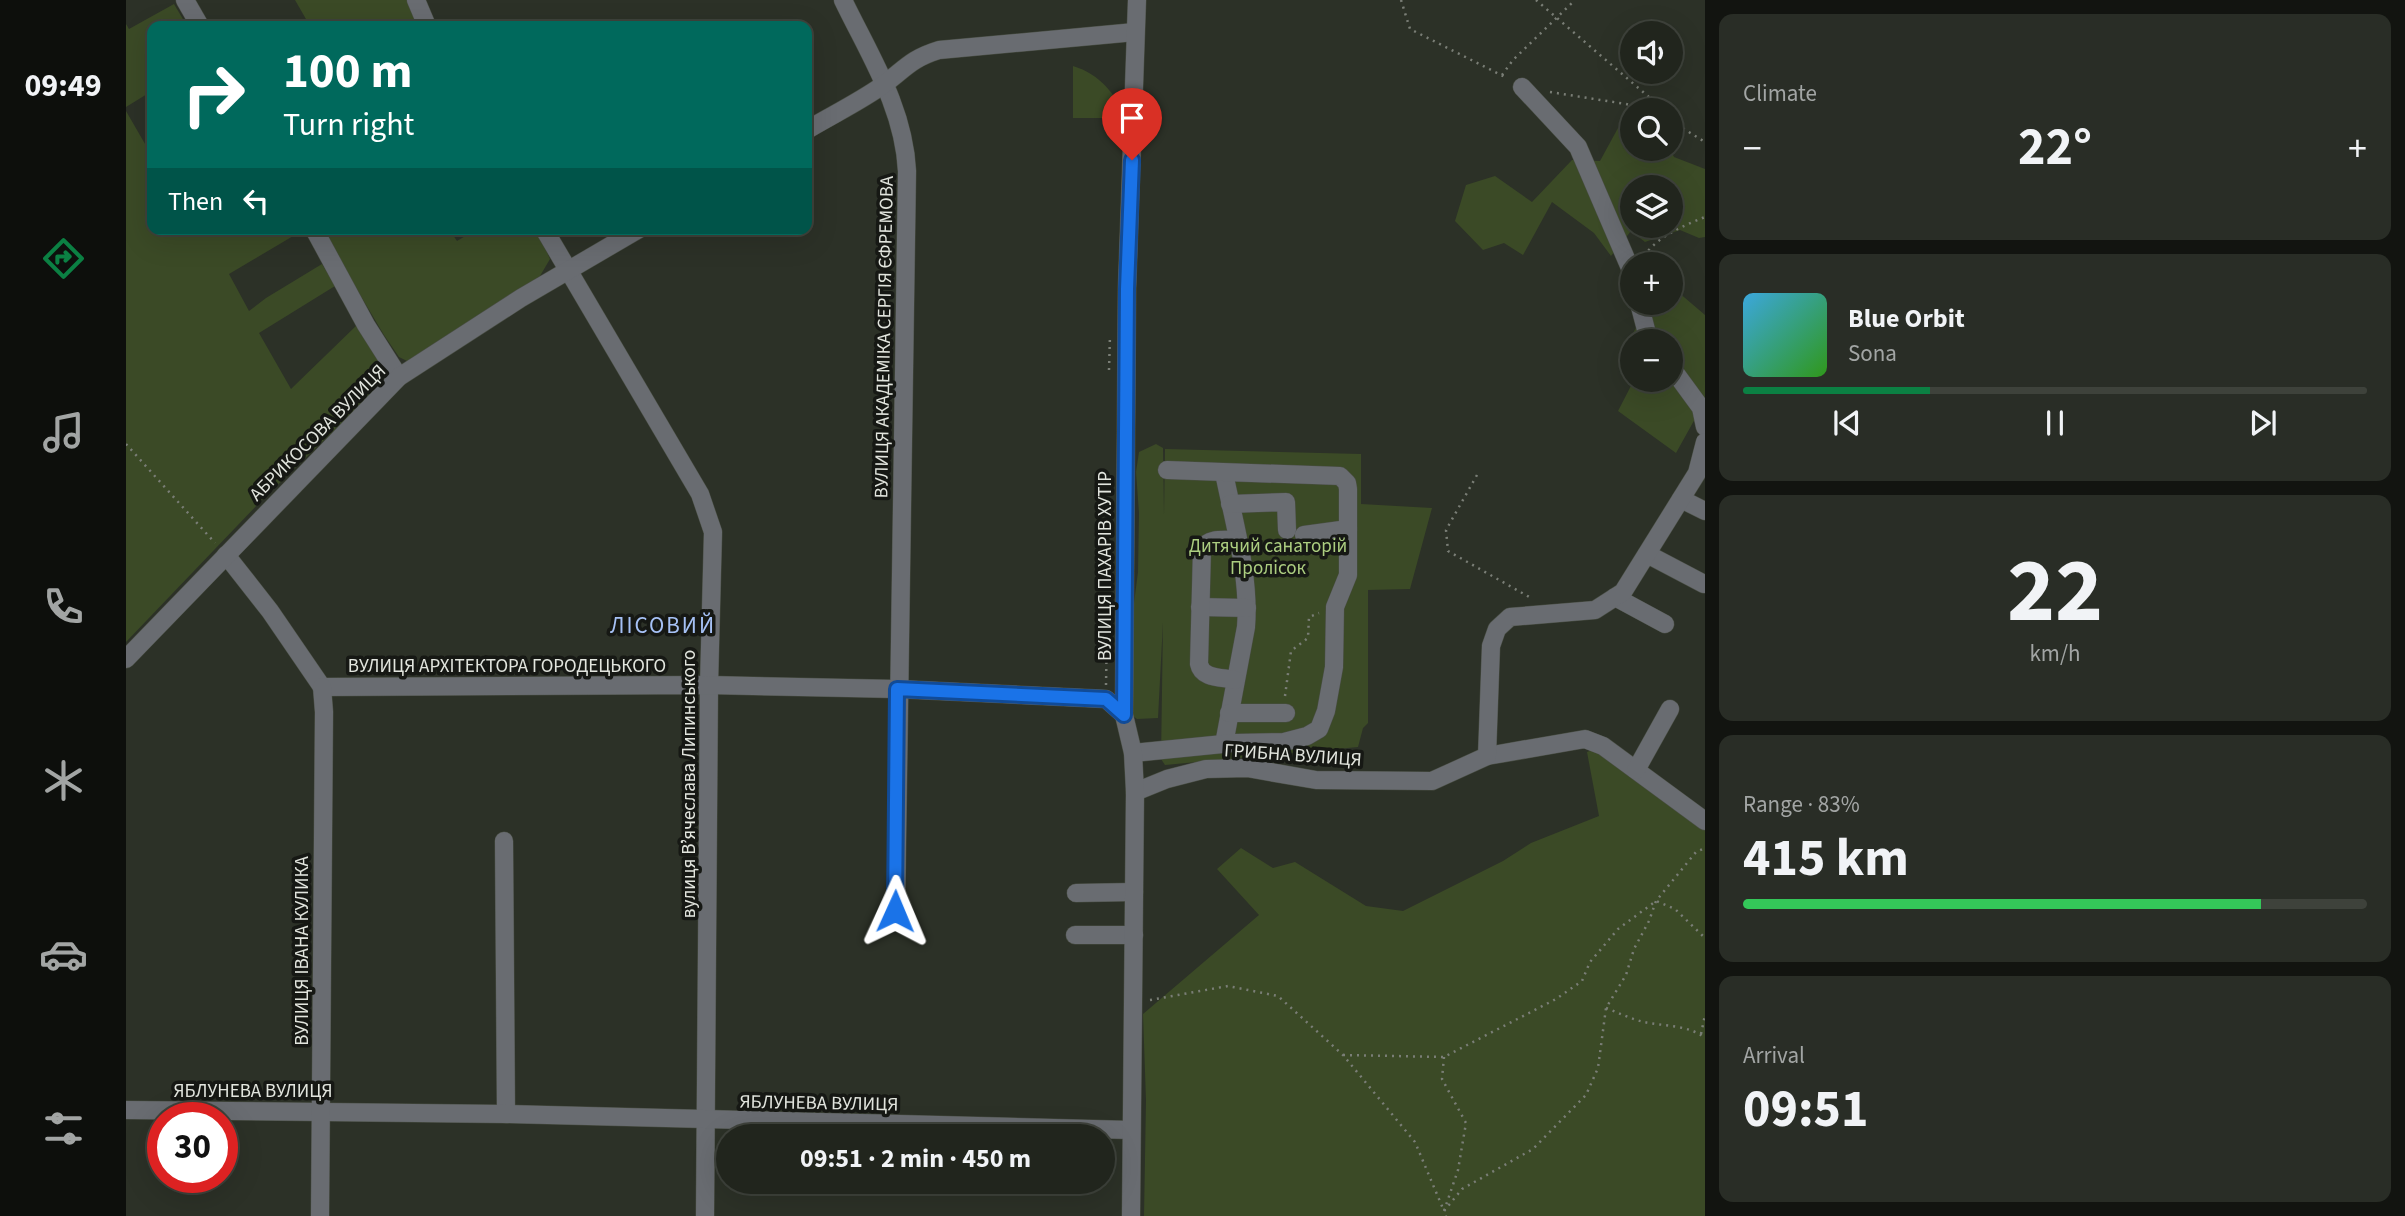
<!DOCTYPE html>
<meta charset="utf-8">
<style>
:root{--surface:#21251d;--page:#292d26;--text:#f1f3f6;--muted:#a2a5a4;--line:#3e423b;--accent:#0b8043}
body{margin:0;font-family:"Source Sans 3",sans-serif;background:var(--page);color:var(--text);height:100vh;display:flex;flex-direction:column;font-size:26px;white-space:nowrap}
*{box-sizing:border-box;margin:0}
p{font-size:23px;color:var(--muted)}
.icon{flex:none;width:38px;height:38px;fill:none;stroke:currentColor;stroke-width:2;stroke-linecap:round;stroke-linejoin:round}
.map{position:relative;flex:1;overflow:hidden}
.side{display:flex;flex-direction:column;gap:14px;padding:14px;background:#121410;width:700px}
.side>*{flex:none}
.top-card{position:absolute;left:21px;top:21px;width:665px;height:214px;border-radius:14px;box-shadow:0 7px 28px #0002,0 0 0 2px var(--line);background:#00695c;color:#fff;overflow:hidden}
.buttons{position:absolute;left:1494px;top:21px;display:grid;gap:14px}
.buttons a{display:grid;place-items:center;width:63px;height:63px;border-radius:50%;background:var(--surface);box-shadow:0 7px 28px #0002,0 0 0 2px var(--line);font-size:35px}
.speed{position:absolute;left:21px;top:1102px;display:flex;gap:14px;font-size:35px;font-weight:700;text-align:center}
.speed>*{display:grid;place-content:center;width:91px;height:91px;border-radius:50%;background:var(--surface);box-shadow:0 7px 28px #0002,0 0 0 2px var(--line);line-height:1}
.speed .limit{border:10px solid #d22;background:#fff;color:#111}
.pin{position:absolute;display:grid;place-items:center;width:60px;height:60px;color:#fff;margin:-72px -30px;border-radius:50% 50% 50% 0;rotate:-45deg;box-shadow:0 0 7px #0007}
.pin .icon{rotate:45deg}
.me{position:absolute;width:77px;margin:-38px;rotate:1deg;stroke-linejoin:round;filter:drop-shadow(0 0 5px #0008)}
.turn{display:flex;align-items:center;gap:24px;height:147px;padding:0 21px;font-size:32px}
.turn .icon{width:91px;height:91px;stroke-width:2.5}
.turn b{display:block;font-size:49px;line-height:60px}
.then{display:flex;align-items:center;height:66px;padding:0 21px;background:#0003;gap:14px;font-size:26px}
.big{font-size:52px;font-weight:700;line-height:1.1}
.side .tile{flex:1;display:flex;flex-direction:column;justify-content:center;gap:10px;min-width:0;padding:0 24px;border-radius:14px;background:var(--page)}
.side .dial{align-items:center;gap:0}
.dial b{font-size:91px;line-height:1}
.song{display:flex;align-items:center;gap:21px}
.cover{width:84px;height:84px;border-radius:10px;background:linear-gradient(135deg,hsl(200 70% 55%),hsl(110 70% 35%))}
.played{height:7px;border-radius:4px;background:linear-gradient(90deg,var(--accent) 30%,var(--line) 30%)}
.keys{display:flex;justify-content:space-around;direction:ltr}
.heat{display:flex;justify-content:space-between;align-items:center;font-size:38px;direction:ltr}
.charge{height:10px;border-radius:5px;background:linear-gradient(90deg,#34c759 83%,var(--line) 0)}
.trip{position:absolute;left:590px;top:1124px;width:399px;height:70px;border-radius:35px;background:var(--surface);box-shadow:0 7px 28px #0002,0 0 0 2px var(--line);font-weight:700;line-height:70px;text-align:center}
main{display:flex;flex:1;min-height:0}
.tab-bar{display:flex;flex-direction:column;width:126px;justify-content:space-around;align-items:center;background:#0d0f0c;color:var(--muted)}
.tab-bar .icon{width:49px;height:49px}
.tab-bar .selected{color:var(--accent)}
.tab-bar b{font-size:32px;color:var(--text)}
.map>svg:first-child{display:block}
</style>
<main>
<nav class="tab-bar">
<b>09:49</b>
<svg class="icon selected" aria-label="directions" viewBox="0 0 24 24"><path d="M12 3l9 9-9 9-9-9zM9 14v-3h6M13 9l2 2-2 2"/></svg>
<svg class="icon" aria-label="music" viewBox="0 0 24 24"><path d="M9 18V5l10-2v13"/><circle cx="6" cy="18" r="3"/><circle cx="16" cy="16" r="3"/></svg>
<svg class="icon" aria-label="phone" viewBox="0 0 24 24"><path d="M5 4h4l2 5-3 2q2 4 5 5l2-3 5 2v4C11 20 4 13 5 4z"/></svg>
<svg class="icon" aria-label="climate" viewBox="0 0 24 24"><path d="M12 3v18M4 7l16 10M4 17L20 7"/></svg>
<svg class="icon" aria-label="car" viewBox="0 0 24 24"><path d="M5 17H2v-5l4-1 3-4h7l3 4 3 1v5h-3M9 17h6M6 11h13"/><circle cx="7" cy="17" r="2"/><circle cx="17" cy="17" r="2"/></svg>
<svg class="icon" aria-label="filters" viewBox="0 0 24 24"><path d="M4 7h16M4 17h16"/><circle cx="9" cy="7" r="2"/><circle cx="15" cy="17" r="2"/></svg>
</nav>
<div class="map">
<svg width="1579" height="1216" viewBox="0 0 1579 1216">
<rect width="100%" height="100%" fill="#2c3127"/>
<g fill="#3b4a26" fill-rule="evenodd">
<polygon points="169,0 281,0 295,26 184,26"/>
<polygon points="48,4 61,26 26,26 26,91 0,107 0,24 3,29"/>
<path d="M947 66C974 74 989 94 1000 118H947Z"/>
<polygon points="0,111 26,156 26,229 179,229 103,274 123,311 140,298 196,264 209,286 133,333 165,389 232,324 259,369 258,380 254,386 133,503 0,642"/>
<path d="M1507 125V149H1544L1548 157 1579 169V237L1573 238 1554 230 1519 242 1505 231 1485 256 1468 233 1426 202 1397 255 1378 243 1357 250 1329 221 1340 185 1369 176 1406 202 1446 160 1474 161 1492 128ZM1507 187H1545V226H1507Z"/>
<polygon points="195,229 323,229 331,241 351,229 410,229 424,259 414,276 283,362 273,357 258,335"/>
<polygon points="1507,272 1507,303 1545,303 1545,286 1579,315 1579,406 1575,408 1550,453 1492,411 1508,380 1545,380 1545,341 1507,341 1507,372 1492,360 1511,326 1499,273"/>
<polygon points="1030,444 1037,448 1038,515 1039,449 1235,454 1235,504 1306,508 1284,589 1242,590 1242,723 1237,728 1232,747 1039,765 1035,759 1037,622 1032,718 1011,719 1003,713 1008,603 1012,572 1013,513 1010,472 1013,452"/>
<polygon points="1477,746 1579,821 1579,1216 1018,1216 1020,1100 1017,1014 1133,915 1091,869 1115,848 1147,868 1169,862 1240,906 1277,911 1377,861 1405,843 1473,816 1461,752"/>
</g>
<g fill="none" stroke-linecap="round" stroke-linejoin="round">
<defs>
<g id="minor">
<polyline points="59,0 74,26"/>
<polyline points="290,0 301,26"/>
<path d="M717 0C744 56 778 108 781 171L770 910"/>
<polyline points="1396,87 1452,147 1507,275"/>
<path d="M681 130C706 115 733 102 757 85 779 69 784 59 813 50L1009 32"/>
<polyline points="188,229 240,325 273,377"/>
<polyline points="418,229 574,494 587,532 583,685 579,1216"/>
<polyline points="1513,303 1523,341"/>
<polyline points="1545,367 1575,408 1579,427"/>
<path d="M1098 473C1108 523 1124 576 1120 627L1098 744"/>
<polyline points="1555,499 1579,511"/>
<polyline points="1104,504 1160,502 1161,530"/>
<polyline points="1178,535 1222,529"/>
<polyline points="1521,554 1578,584"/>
<polyline points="100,555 144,611 196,687 583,685 771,689 980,699 998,715"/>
<polyline points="1489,597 1539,624"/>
<polyline points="1074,607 1121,608"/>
<polyline points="0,659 273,377 395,298 513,229"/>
<path d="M1109 680C1096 677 1076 679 1073 664L1076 549C1083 537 1098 540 1111 540"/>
<polyline points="1103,713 1160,713"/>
<polyline points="1007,753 1107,743 1158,742 1181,736 1193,729 1200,711 1208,667 1209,607 1222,575 1222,489 1221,483 1214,476 1041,470"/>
<polyline points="1361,756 1459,739 1477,746 1579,821"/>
<polyline points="1510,770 1544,709"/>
<polyline points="1009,792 1041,779 1080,769 1121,768 1190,780 1306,781 1361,756 1365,646 1371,629 1384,617 1469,610 1497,592 1571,473 1579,442"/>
<polyline points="378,841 380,1114"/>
<polyline points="950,893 1008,892"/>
<polyline points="949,935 1008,935"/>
<polyline points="0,1110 380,1114 1005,1130"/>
<polyline points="194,1216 198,712 196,687"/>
<polyline points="1005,1216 1009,792 1007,753 998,715 1001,289 1011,0"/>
</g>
</defs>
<use href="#minor" stroke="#494e44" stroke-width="19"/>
<g stroke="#7a7e76" stroke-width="2.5" stroke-dasharray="2 5" stroke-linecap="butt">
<polyline points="1275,0 1284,29 1381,78"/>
<polyline points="1410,0 1538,110"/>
<polyline points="1376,75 1387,60 1449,0"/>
<polyline points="1424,92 1500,104 1523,110"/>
<polyline points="1545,116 1553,123"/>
<polyline points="1545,121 1579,142"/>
<path d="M1518 256C1532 236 1557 226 1579 217"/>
<polyline points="983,370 984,335"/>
<polyline points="0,444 89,543"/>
<polyline points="1351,475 1320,530 1322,551 1405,598"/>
<polyline points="980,685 981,628"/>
<polyline points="1159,696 1165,651 1182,638 1183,617 1193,613"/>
<polyline points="1024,1000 1102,986 1152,996 1217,1055 1289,1142 1318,1211 1336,1189 1407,1149 1460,1095 1472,1068 1480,1008 1500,975 1508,949 1523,921 1530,901 1570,852 1579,848"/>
<path d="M1480 1008C1493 1013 1505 1019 1518 1022 1536 1026 1564 1025 1579 1038"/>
<polyline points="1575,1034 1579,1015"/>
<polyline points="1217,1055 1318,1057 1430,999 1456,981 1464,962 1492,929 1530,901 1549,909 1579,938"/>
<polyline points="1318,1057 1316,1079 1340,1123 1332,1170 1318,1211 1320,1216"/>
</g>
<use href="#minor" stroke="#696c71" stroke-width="18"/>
</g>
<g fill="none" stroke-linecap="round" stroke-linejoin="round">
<defs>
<polyline id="route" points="769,911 771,689 980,699 998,715 1001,289 1006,160"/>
</defs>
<use href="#route" stroke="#114b97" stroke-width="18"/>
<use href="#route" stroke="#1a73e8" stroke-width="12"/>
</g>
<g text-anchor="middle" stroke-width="7" stroke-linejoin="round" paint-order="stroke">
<g font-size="19" fill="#e2e5de" stroke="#161814">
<text transform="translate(757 337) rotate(-89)" y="7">ВУЛИЦЯ АКАДЕМІКА СЕРГІЯ ЄФРЕМОВА</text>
<text transform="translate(191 432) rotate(-45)" y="7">АБРИКОСОВА ВУЛИЦЯ</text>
<text transform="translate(978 566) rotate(-90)" y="7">ВУЛИЦЯ ПАХАРІВ ХУТІР</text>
<text x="381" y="672">ВУЛИЦЯ АРХІТЕКТОРА ГОРОДЕЦЬКОГО</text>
<text transform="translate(1167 754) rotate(4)" y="7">ГРИБНА ВУЛИЦЯ</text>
<text transform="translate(562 784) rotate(-90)" y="7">вулиця Вʼячеслава Липинського</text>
<text transform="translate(175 951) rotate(-90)" y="7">ВУЛИЦЯ ІВАНА КУЛИКА</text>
<text x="127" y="1097">ЯБЛУНЕВА ВУЛИЦЯ</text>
<text transform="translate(693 1102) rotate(1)" y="7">ЯБЛУНЕВА ВУЛИЦЯ</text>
</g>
<g font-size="19" fill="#acce80" stroke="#161814">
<text x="1142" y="552">Дитячий санаторій<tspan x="1142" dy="22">Пролісок</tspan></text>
</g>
<g font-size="23" letter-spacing="2" fill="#a6c1f5" stroke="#161814">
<text x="537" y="633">ЛІСОВИЙ</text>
</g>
</g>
</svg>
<div class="buttons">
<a><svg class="icon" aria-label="sound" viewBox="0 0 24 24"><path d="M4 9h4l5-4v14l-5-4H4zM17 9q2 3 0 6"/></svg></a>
<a><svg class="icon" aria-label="search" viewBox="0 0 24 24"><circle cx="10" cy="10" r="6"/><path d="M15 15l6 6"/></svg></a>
<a><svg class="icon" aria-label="layers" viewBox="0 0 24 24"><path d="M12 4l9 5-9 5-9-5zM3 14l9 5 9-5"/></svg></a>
<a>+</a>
<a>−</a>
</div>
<div class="speed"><div class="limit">30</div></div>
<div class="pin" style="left:1006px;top:160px;background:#d93025"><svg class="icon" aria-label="arrive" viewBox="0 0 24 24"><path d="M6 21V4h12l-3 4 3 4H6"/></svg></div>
<svg class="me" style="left:769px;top:911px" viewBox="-20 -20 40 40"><path d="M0-17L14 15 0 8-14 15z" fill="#1a73e8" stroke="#fff" stroke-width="4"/></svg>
<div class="trip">09:51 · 2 min · 450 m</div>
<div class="top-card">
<div class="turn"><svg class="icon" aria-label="right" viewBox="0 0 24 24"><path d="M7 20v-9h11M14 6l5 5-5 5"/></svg><div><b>100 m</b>Turn right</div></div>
<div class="then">Then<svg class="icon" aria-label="left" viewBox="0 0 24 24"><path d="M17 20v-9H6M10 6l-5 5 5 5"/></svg></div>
</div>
</div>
<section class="side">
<div class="tile"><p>Climate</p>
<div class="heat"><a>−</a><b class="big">22°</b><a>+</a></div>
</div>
<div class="tile">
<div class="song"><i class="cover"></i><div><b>Blue Orbit</b><p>Sona</p></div></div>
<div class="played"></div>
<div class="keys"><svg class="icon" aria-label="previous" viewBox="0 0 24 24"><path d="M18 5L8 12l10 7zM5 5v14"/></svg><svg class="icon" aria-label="pause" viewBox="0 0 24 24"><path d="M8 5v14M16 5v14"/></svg><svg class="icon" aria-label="next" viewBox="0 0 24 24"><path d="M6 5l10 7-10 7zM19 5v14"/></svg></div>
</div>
<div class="tile dial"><b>22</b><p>km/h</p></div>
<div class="tile"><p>Range · 83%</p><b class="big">415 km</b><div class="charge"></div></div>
<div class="tile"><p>Arrival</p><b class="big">09:51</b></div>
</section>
</main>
